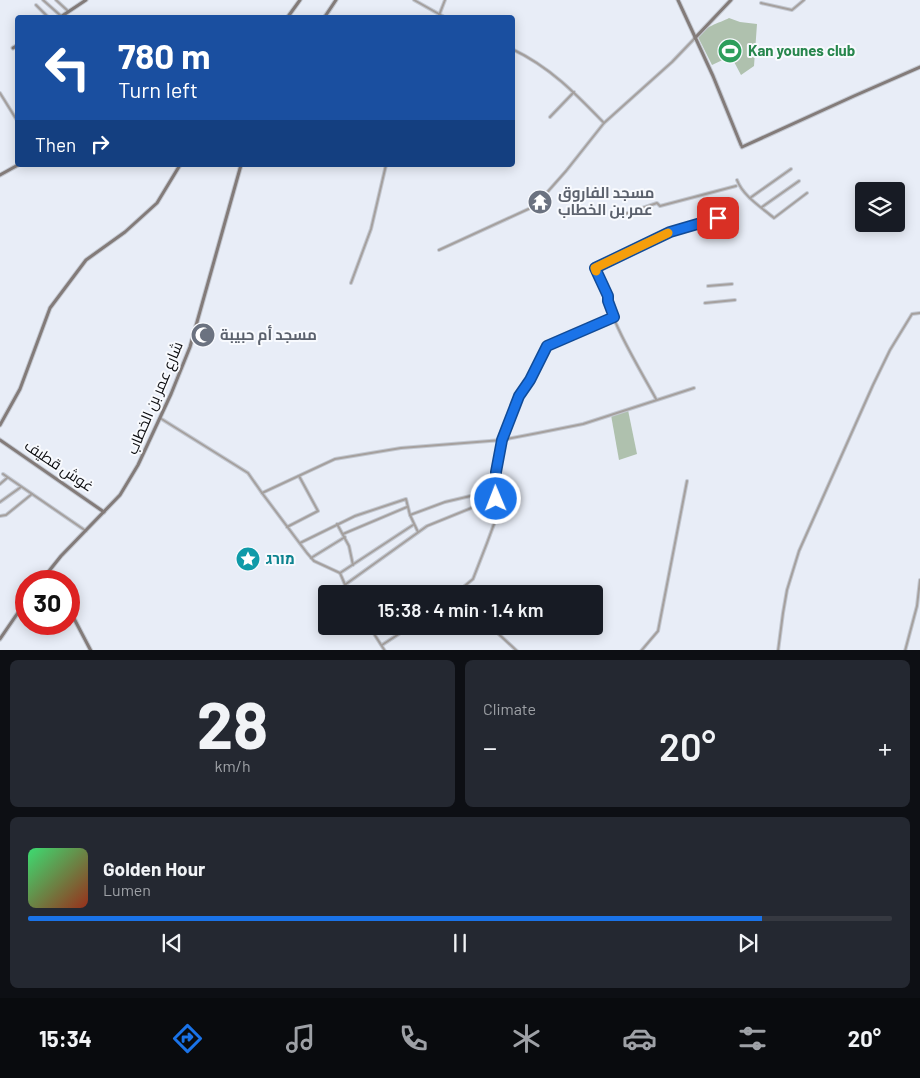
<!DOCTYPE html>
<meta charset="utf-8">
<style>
:root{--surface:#171b24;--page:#242831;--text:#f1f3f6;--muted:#9ea1a6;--line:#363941;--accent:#1a73e8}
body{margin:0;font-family:Barlow,Cairo,Heebo,sans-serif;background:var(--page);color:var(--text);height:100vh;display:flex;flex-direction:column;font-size:19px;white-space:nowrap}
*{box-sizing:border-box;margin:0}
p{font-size:16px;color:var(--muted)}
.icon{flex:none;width:28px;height:28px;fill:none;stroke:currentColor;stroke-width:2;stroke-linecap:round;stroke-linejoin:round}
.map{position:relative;height:650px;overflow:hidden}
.sheet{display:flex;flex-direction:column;gap:10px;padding:10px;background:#0d0f14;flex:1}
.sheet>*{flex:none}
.guide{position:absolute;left:15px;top:15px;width:500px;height:152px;border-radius:5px;box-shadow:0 2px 12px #0003;background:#1a4fa0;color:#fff;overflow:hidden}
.tools{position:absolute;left:855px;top:182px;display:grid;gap:10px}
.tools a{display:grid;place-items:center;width:50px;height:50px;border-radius:5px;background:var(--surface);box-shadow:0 2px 12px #0003;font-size:25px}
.speed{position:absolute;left:15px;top:570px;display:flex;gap:10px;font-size:25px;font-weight:700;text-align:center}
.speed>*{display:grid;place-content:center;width:65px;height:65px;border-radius:50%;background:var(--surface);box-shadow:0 2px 12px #0003;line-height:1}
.speed .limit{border:8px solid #d22;background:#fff;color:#111}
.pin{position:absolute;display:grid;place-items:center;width:42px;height:42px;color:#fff;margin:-21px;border-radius:10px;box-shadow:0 2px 8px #0006}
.me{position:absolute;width:55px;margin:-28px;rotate:359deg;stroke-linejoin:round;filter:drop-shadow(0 0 4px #0008)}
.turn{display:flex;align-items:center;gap:18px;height:105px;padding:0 20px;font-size:22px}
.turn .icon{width:65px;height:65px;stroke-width:2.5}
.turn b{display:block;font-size:35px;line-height:42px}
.then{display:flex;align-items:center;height:48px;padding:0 20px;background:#0003;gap:10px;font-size:19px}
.big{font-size:38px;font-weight:600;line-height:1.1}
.sheet .card{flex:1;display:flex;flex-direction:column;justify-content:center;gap:8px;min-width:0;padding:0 18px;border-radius:8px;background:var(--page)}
.sheet .dial{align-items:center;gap:0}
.dial b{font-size:65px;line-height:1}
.song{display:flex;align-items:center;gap:15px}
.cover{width:60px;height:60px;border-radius:8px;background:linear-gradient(135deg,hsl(140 70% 55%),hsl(10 70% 35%))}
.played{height:5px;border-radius:2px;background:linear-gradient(90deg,var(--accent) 85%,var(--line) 85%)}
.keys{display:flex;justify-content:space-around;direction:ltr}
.heat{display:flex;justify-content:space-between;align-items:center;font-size:28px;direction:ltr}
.sheet .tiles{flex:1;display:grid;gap:10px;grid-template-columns:1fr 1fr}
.card:last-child{grid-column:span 2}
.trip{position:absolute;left:318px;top:585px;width:285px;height:50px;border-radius:5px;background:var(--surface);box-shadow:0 2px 12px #0003;font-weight:600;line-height:50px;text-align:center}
.tab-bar{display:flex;height:80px;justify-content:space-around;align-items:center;background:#090b0e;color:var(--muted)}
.tab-bar .icon{width:35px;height:35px}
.tab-bar .on{color:var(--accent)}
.tab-bar b{font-size:22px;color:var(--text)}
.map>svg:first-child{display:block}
</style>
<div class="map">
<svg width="920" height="651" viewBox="0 0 920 651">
<rect width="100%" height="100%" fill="#e8edf7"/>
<g fill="#afc1ae">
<path d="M729 18 740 22 757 24 754 66 741 75 731 56 712 65 698 37C702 27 720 23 729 18Z"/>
<polygon points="628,410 637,454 619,460 611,415"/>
</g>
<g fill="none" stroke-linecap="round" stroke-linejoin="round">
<defs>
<g id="street">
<polyline points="43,0 61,16"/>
<polyline points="56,0 68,11"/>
<polyline points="414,0 446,18"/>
<polyline points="761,3 792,10 804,0"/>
<polyline points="36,5 49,18"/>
<polyline points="438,18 445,0"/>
<path d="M512 49C550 67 575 93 604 123"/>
<polyline points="0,93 18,122"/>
<polyline points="550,117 574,92"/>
<path d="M737 180C743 196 761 207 774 218L807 193"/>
<polyline points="750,198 791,169"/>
<polyline points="762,207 799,181"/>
<polyline points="616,217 657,203 660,206 736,186"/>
<polyline points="439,250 535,206 566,171 604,123 672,62 695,38"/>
<polyline points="351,283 371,229 386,165"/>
<polyline points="708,286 732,284"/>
<polyline points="705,303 735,300"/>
<path d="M656 399C646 380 606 314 608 296L595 268 670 232 730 215"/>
<polyline points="160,418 248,473 262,493 307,553 314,561 340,573 349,594"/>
<polyline points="3,474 86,531"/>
<polyline points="0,484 7,478"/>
<polyline points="262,493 335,459 401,448 502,440 538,433 583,424 694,388"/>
<polyline points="0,502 21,487"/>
<polyline points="410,515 445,502 496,490"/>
<polyline points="0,516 6,515 32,494"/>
<polyline points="337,524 349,546 353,565"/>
<polyline points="287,527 318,511 299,476"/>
<polyline points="343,534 407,507"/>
<polyline points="300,543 355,516 406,499 410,515 418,532"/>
<polyline points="311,558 345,537"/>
<polyline points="340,573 413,525"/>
<polyline points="346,584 427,526 496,498"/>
<polyline points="455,594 473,579 487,543 494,524 496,472 502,440 519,396 530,380 547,347 614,317"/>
<polyline points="369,626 385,651"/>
<polyline points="490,626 517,651"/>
<polyline points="382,645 411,626"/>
<polyline points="641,651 658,631 687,481"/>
<polyline points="778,651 783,613 787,590 799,551 873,385 890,350 912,314 920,313"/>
<polyline points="905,651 917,606 920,580"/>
</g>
<g id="secondary">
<polyline points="678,0 713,76 741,145"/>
<polyline points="59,18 86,0"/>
<polyline points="287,18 300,0"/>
<polyline points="324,18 336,0"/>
<polyline points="695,38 731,0"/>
<polyline points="13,48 18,45"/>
<polyline points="742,147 854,96 920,67"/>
<polyline points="0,175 18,165"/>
<polyline points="0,425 20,389 50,308 86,260 125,232 157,203 180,165"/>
<polyline points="0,440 104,512"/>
<polyline points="47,573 53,581"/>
<polyline points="41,581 61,556 120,495 138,465 171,394 190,347 241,165"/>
<polyline points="69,609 91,651"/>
<polyline points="0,639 26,601"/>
</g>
</defs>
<use href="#street" stroke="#c4c9d2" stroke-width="4"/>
<use href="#secondary" stroke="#c4c9d2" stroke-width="5"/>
<use href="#street" stroke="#a5a09e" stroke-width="2"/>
<use href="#secondary" stroke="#837b79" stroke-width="3"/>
</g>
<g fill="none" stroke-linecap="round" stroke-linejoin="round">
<defs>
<polyline id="route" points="496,499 496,472 502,440 519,396 530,380 547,346 614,317 608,301 608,296 595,268 670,232 718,218"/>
</defs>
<use href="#route" stroke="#114b97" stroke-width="12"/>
<use href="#route" stroke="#1a73e8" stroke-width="9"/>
<polyline stroke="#f59e0b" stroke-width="9" points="596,271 595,268 668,233"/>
</g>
<defs>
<symbol id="stadium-disc" viewBox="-11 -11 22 22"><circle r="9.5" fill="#2e9e5b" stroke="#f8fafe"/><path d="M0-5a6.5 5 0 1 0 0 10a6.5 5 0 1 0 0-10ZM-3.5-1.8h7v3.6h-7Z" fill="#fff"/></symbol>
<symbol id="temple-disc" viewBox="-11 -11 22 22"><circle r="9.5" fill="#6b7280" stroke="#f8fafe"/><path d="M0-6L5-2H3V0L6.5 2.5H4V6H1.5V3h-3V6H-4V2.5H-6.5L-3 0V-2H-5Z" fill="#fff"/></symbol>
<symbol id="mosque-disc" viewBox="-11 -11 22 22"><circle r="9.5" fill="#6b7280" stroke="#f8fafe"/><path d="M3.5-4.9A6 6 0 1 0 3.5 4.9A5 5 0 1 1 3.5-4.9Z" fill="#fff"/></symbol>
<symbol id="sight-disc" viewBox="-11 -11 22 22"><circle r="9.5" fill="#0f9aa8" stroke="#f8fafe"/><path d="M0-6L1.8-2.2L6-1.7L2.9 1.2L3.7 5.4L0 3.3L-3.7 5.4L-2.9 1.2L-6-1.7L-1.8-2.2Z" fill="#fff"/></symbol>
</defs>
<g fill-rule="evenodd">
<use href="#stadium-disc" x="716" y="37" width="28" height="28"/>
<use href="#temple-disc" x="526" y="188" width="28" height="28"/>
<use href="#mosque-disc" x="189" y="321" width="28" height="28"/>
<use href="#sight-disc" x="234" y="545" width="28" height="28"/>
</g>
<g text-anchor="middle" stroke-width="4" stroke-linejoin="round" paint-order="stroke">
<g font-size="15" font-weight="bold" fill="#27864d" stroke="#f8fafe" text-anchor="start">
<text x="748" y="56">Kan younes club</text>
</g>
<g font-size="15" font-weight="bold" fill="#5b616d" stroke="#f8fafe" text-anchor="start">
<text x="558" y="198">مسجد الفاروق<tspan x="558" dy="17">عمر بن الخطاب</tspan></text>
<text x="220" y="340">مسجد أم حبيبة</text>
</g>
<g font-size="15" fill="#0a0b0e" stroke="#f8fafe">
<text transform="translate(155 398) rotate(-67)" y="5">شارع عمر بن الخطاب</text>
<text transform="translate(59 466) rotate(34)" y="5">غوش قطيف</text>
</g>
<g font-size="15" font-weight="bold" fill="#0d838f" stroke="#f8fafe" text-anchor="start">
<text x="266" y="564">מורג</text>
</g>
</g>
</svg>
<div class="tools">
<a><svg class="icon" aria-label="layers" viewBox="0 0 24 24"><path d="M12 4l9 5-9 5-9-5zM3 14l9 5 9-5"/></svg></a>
</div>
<div class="speed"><div class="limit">30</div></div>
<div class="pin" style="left:718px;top:218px;background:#d93025"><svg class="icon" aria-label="arrive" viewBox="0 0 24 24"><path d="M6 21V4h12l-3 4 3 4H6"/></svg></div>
<svg class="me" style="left:496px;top:499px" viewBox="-20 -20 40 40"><circle r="17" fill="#1a73e8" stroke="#fff" stroke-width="3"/><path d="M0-11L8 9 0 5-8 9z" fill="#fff"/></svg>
<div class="trip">15:38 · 4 min · 1.4 km</div>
<div class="guide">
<div class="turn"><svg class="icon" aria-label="left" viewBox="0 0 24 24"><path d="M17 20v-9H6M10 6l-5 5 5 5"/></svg><div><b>780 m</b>Turn left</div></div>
<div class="then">Then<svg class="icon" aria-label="right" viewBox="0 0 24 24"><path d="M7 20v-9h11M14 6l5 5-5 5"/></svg></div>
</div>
</div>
<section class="sheet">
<div class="tiles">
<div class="card dial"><b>28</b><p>km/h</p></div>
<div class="card"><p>Climate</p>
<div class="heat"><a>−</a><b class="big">20°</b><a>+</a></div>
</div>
<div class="card">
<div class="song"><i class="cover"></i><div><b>Golden Hour</b><p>Lumen</p></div></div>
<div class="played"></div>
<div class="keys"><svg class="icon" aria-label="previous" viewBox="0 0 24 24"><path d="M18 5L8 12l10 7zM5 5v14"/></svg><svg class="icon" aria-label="pause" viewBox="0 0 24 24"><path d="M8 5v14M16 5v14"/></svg><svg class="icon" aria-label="next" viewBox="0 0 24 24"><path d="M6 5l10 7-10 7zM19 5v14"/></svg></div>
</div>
</div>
</section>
<nav class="tab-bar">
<b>15:34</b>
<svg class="icon on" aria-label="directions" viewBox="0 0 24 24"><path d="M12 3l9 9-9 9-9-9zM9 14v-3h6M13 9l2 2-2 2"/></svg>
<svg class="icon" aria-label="music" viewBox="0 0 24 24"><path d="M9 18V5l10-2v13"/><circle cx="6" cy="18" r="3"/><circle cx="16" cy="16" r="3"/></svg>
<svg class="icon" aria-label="phone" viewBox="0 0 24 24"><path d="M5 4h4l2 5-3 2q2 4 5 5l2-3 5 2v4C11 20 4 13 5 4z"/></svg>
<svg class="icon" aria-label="climate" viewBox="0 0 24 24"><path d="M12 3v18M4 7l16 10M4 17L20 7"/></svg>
<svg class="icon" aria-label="car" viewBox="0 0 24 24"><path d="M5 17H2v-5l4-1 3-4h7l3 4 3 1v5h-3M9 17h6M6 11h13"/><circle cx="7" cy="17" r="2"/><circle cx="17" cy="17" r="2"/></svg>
<svg class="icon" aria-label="filters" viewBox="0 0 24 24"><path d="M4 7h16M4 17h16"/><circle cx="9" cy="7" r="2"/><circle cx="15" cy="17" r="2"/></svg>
<b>20°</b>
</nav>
